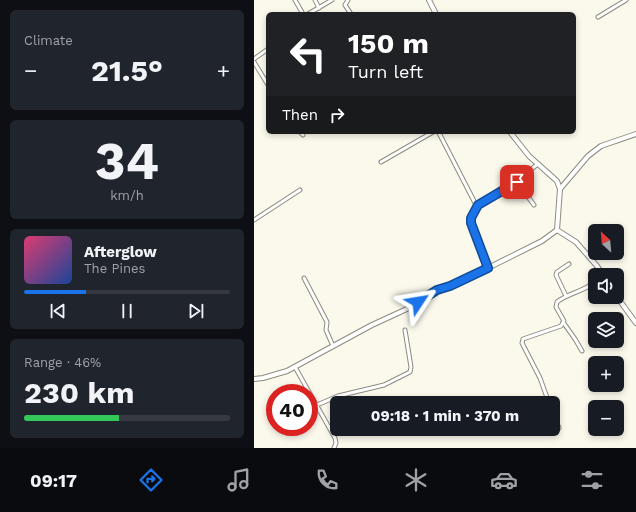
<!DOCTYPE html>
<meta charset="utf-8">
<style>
:root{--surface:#171b24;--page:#20242c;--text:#f1f3f6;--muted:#9ea1a6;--line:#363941;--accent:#1a73e8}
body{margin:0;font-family:"Work Sans",sans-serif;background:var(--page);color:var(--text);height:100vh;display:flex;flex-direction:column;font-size:15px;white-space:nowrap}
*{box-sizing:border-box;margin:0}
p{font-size:13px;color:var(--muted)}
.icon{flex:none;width:22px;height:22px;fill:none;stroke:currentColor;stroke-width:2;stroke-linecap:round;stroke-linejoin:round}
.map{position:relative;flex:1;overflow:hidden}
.details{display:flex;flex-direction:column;gap:10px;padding:10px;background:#0d0f14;width:254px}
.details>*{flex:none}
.top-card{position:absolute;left:12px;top:12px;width:310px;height:122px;border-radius:6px;box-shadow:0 2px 6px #0003;background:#202124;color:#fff;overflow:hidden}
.needle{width:26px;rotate:334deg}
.buttons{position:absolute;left:334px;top:224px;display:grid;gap:8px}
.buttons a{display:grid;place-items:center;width:36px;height:36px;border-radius:6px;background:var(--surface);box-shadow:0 2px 6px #0003;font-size:20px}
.speed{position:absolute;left:12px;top:384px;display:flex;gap:8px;font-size:20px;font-weight:700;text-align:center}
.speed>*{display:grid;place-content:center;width:52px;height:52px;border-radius:50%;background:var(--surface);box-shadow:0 2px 6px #0003;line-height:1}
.speed .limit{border:6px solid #d22;background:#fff;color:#111}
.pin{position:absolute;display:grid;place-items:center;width:34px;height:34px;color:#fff;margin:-17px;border-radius:8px;box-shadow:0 2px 6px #0006}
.me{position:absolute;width:44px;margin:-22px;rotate:57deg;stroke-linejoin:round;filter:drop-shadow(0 0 3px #0008)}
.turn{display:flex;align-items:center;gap:14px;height:84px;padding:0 16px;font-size:18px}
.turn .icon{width:52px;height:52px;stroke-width:2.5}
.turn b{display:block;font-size:28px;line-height:34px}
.then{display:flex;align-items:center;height:38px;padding:0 16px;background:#0003;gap:8px;font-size:15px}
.big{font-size:30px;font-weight:700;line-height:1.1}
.details .card{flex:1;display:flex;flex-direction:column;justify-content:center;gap:6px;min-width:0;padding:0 14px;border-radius:6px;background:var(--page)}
.details .dial{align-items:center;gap:0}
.dial b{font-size:52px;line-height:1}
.song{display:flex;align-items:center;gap:12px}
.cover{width:48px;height:48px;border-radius:6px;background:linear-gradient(135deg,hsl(340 70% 55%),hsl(220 70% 35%))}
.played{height:4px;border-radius:2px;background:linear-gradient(90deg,var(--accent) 30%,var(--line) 30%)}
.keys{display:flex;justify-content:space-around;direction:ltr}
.heat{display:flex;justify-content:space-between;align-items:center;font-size:22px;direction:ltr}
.charge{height:6px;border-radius:3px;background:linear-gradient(90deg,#34c759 46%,var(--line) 0)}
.trip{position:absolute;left:76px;top:396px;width:230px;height:40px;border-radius:6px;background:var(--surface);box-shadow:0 2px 6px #0003;font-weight:700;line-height:40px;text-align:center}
.tab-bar{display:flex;height:64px;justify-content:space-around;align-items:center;background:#090b0e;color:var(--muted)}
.tab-bar .icon{width:28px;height:28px}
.tab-bar .selected{color:var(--accent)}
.tab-bar b{font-size:18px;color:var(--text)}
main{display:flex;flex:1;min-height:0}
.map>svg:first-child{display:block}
</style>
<main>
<section class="details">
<div class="card"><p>Climate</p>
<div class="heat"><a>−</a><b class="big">21.5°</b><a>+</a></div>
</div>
<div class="card dial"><b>34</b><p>km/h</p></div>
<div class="card">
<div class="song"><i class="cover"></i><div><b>Afterglow</b><p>The Pines</p></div></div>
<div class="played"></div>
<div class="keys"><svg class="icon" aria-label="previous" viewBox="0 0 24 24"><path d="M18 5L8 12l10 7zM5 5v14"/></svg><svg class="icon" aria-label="pause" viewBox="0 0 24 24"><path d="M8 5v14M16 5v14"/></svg><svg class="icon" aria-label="next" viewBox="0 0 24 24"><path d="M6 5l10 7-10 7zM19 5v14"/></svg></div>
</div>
<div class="card"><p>Range · 46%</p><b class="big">230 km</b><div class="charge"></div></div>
</section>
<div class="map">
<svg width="382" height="448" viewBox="0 0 382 448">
<rect width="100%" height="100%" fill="#fbf9ec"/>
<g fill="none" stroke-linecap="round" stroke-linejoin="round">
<defs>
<g id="minor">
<polyline points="41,0 49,14"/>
<polyline points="61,0 65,8"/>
<polyline points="94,0 91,5 97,14"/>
<polyline points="54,14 78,0"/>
<polyline points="344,17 372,0"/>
<polyline points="0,59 14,49"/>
<polyline points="0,62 14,85"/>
<polyline points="46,132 49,135"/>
<polyline points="184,132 185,133 221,203 224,205 253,188 284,164"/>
<polyline points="127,162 179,132"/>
<polyline points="263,182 280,205"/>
<polyline points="224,205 217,218 217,223 234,268"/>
<polyline points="0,220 46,190"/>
<polyline points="50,278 73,322 72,330 79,346"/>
<polyline points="312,296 302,275 303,272 315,264"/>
<polyline points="309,322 321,339 328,351"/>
<polyline points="41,367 81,438 82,443 80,448"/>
<path d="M295 403 286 378 268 343 269 339 307 326 310 321 302 307 303 302C314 293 329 292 341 282"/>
<polyline points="63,405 84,396 130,385 156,372 157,367 151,330"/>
<polyline points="299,413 305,428"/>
</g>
<g id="tertiary">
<polyline points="175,0 182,14"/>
<polyline points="256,132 275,156 303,181 306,189 303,230"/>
<polyline points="306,189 334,156 347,146 382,134"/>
<polyline points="303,230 322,242 343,266 349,275"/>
<polyline points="363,297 382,323"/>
<polyline points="0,379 9,378 33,371 118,325 155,308 183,290 196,287 288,241 303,230"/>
</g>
</defs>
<use href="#minor" stroke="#8d8b7f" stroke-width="5"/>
<use href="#tertiary" stroke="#8d8b7f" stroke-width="6"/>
<use href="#minor" stroke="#fff" stroke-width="3"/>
<use href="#tertiary" stroke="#fff" stroke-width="4"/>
</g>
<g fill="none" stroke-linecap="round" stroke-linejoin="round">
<defs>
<polyline id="route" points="164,302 183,290 196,286 234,268 217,223 217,218 224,205 263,182"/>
</defs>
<use href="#route" stroke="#114b97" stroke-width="10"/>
<use href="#route" stroke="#1a73e8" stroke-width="7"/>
</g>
</svg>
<div class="buttons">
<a><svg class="needle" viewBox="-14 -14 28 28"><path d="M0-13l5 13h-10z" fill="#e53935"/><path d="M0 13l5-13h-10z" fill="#9ea1a6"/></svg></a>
<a><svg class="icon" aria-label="sound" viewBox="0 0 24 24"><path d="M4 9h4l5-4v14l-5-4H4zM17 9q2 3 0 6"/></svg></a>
<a><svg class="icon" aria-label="layers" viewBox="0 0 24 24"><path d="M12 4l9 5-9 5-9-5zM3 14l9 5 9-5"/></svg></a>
<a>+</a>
<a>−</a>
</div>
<div class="speed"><div class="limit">40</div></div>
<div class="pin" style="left:263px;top:182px;background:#d93025"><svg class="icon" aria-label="arrive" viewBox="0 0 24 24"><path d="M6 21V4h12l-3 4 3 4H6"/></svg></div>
<svg class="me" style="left:164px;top:302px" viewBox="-20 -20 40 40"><path d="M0-17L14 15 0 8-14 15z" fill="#1a73e8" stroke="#fff" stroke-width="4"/></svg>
<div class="trip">09:18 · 1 min · 370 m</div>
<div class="top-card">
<div class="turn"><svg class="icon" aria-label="left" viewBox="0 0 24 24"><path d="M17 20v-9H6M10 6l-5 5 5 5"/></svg><div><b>150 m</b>Turn left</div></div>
<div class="then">Then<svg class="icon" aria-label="right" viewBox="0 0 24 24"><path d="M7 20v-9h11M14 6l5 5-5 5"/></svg></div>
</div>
</div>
</main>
<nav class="tab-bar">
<b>09:17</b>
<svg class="icon selected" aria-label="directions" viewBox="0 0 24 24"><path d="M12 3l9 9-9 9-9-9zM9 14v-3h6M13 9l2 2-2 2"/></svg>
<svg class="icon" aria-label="music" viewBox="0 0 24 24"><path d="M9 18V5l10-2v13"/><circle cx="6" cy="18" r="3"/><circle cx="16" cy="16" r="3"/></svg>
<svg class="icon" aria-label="phone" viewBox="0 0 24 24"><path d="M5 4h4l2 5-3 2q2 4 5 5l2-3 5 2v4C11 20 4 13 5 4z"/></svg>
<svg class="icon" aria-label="climate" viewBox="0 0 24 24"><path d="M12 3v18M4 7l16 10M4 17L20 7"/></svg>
<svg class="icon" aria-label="car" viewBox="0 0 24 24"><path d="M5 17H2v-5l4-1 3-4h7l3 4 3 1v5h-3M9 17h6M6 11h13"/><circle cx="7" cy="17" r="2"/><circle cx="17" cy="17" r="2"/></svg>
<svg class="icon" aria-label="filters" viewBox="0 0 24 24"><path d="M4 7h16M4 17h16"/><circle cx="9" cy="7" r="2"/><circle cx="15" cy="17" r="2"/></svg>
</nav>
